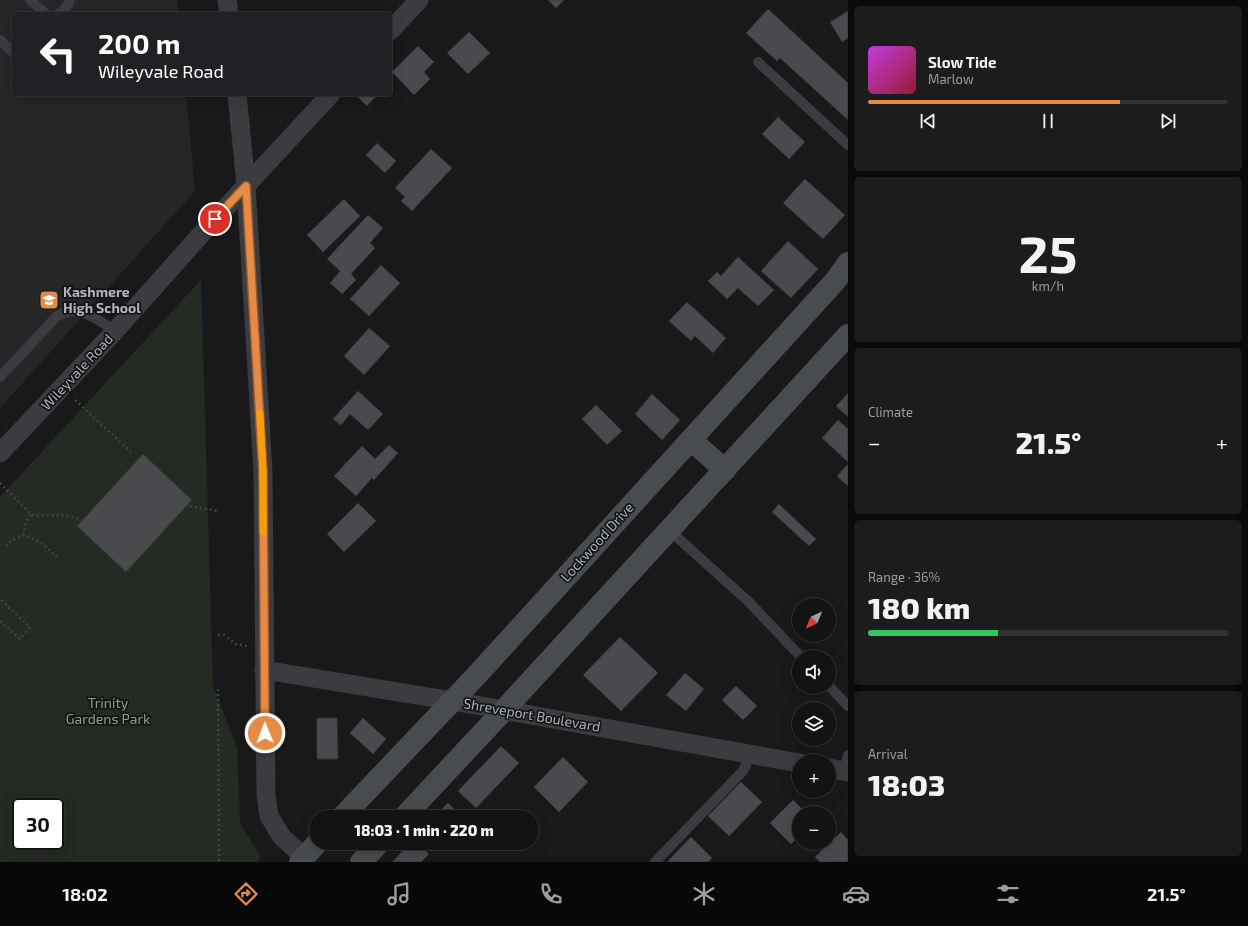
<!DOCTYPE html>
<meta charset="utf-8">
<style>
:root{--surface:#131314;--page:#1c1c1d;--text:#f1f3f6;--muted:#9d9ea0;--line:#323234;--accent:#e68b46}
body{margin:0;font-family:"Exo 2",sans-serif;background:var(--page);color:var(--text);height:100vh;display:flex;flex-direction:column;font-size:15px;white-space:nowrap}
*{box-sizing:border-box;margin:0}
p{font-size:13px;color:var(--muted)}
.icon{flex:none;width:22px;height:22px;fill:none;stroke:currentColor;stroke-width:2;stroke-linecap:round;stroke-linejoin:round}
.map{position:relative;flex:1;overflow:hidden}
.details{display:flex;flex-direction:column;gap:6px;padding:6px;background:#0a0a0b;width:400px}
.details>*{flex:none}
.banner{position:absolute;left:12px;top:12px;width:380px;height:84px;border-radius:4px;box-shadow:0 4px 16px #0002,0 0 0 1px var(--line);background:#202124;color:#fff;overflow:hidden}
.needle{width:26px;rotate:224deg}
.buttons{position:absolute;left:792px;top:598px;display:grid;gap:8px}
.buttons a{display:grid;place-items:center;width:44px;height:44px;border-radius:50%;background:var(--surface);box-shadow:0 4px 16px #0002,0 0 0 1px var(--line);font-size:20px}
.speed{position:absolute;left:12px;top:798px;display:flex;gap:8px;font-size:20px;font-weight:700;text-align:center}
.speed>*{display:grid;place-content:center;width:52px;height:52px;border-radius:50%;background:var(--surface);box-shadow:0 4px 16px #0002,0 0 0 1px var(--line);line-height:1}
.speed .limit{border:2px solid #111;border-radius:6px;background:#fff;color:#111}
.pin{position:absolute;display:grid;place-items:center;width:34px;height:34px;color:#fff;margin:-17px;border:2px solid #fff;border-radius:50%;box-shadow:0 1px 4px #0007}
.me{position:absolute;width:44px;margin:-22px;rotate:359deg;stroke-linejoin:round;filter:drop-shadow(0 0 3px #0008)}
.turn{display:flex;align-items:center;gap:14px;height:84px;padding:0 20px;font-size:18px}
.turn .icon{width:52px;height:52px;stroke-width:2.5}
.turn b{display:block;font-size:28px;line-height:34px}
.big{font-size:30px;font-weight:800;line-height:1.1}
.details .widget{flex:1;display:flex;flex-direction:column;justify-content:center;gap:6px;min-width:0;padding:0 14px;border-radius:6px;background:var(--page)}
.details .dial{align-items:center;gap:0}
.dial b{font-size:52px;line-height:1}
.song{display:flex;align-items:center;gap:12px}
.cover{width:48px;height:48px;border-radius:6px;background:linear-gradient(135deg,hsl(290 70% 55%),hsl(350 70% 35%))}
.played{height:4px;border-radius:2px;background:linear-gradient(90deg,var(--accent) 70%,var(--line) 70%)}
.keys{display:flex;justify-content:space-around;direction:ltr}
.heat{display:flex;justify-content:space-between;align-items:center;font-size:22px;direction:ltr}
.charge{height:6px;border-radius:3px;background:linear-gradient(90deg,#34c759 36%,var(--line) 0)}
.trip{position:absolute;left:309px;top:810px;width:230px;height:40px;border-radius:20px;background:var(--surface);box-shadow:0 4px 16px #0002,0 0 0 1px var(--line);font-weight:800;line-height:40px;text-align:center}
.tabs{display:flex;height:64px;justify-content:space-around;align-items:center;background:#080808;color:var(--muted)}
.tabs .icon{width:28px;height:28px}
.tabs .on{color:var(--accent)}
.tabs b{font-size:18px;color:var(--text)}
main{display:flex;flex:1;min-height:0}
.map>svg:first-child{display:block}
</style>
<main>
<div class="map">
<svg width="848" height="862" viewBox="0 0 848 862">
<rect width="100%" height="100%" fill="#19191b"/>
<polygon fill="#252628" points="0,0 177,0 178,14 14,14 14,94 186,94 195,191 0,408"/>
<path fill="#242b23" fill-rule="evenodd" d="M201 280 213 686 237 748 240 823 259 854V862H0V497ZM21 807H55V841H21Z"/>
<g fill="#484a4e" stroke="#333437">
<polygon points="548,0 564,0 556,8"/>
<polygon points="768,9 848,83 848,120 780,58 777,61 746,33"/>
<polygon points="848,11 848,38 842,42 830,22"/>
<polygon points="469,32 490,53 468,74 447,53"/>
<polygon points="418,46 434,62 424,72 430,79 414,95 392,72"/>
<polygon points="355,94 378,94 367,106"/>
<polygon points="778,117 805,142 789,159 762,134"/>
<polygon points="377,143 396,161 385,173 366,155"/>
<polygon points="431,149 452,168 412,211 401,201 405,197 395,188"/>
<polygon points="805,179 845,215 823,239 783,203"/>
<polygon points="344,199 360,216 323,252 307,235"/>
<polygon points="368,215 383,228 370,243 375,248 351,274 356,280 342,294 330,283 340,271 327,259"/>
<polygon points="788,241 818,269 791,298 761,271"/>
<polygon points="738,257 774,290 758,306 738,288 727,299 708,281 717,272 721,276"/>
<polygon points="381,265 400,283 369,316 350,299"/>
<polygon points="687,302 726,338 713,353 695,336 691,341 669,321"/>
<polygon points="369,328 390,346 364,375 344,356"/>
<polygon points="358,391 383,414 368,430 350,414 341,425 333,419"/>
<polygon points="848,393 848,417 836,406"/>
<polygon points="652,394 680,420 662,440 635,414"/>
<polygon points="596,405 622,431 607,445 582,419"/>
<polygon points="838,420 848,429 848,462 822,438"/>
<polygon points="389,445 398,453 374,480 372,478 356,496 334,476 362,446 375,459"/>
<polygon points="143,454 192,500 126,572 77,526"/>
<polygon points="848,464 848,486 837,476"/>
<polygon points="358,503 376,521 344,552 327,534"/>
<polygon points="779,504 816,539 809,546 772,512"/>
<polygon points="620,637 658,673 621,711 583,675"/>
<polygon points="685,673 704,689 686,711 666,695"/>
<polygon points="736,686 757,706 743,720 722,700"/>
<polygon points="317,718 337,718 338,759 317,759"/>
<polygon points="363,718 386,739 373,754 350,733"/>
<polygon points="501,746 519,763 476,808 458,791"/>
<polygon points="563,757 588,782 559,812 534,787"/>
<polygon points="741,782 762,802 729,836 708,816"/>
<polygon points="793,800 806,813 799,813 799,836 791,844 770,823"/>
<polygon points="448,803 461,815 460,817 434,817"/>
<polygon points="841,832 848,840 848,862 820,862 815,857"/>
<polygon points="691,837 712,858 708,862 667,862"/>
<polygon points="410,843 418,843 429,854 421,862 392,862"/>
</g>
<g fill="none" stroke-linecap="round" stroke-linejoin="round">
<g stroke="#404346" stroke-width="2.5" stroke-dasharray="2 3" stroke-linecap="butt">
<polyline points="75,400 131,452"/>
<path d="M0 483 31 514 34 516C51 515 67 514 82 520"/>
<polyline points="190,506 217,511"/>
<polyline points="23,535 26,523 31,514"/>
<polyline points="6,546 11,541 23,535 40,542 57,557"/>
<polyline points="0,621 20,639 30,627 0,599"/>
<polyline points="218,635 224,635 236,644 247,646"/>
<polyline points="218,689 219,862"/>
</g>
<g stroke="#3a3c40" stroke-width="10">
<polyline points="30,0 46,14"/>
<polyline points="59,14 68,5 70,0"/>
<polyline points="0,40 14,53"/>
<polyline points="758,62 848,145"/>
<path d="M0 377 56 317C59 315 63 312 67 312 85 308 101 322 115 331"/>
<polyline points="669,530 749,602 801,657"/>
<polyline points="829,686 848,706"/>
<polyline points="844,771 848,755"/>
<polyline points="655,862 743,771 751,754"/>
</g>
<g stroke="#3a3c40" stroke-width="19">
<polyline points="227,0 229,14"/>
<polyline points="390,31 419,0"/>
<polyline points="237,94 246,185 263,472 266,795 269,816 282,837 304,857"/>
<polyline points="0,453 115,331 204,231 331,94"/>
<polyline points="264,670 453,701 799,763"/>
<polyline points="829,768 848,772"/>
</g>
<g stroke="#484c4f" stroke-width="22">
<polyline points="691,440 725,470"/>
<polyline points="342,817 476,676 836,280 848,263"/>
<polyline points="404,817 504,710 848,335"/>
<polyline points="300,862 317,843"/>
<polyline points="361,862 379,843"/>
</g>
</g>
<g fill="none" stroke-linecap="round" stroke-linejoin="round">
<defs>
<polyline id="route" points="215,219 246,186 263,472 265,733"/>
</defs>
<use href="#route" stroke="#965a2e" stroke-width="10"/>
<use href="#route" stroke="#e68b46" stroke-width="7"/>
<polyline stroke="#f59e0b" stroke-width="7" points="260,413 263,472 263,532"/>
</g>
<defs>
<symbol id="school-square" viewBox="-11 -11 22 22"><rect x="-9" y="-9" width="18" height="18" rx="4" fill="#e68b46" stroke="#141416"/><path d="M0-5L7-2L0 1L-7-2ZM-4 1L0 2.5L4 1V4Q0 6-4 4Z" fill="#fff"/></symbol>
</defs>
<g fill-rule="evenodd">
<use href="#school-square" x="38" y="289" width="22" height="22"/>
</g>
<g text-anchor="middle" stroke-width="3.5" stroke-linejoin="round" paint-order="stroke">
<g font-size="14" font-weight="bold" fill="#acb3ba" stroke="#141416" text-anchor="start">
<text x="63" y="297">Kashmere<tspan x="63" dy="16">High School</tspan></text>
</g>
<g font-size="14" fill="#acb3ba" stroke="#141416">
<text transform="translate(77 372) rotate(-47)" y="5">Wileyvale Road</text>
<text transform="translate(597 542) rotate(-48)" y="5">Lockwood Drive</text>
<text transform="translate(532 715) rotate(10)" y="5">Shreveport Boulevard</text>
</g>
<g font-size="14" fill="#8aa385" stroke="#141416">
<text x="108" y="708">Trinity<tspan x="108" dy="16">Gardens Park</tspan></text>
</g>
</g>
</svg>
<div class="buttons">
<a><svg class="needle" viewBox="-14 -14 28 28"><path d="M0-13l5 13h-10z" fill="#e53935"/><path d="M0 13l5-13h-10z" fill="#9d9ea0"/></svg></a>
<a><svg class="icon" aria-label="sound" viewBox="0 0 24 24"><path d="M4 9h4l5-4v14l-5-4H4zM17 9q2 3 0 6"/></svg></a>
<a><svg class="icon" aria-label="layers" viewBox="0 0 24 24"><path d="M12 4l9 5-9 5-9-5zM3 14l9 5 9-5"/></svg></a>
<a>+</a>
<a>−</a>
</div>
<div class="speed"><div class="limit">30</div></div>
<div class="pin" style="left:215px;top:219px;background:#d93025"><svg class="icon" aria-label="arrive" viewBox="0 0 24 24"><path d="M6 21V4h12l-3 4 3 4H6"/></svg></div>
<svg class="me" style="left:265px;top:733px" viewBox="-20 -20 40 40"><circle r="17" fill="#e68b46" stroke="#fff" stroke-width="3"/><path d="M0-11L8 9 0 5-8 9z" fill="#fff"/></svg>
<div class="trip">18:03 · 1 min · 220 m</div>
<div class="banner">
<div class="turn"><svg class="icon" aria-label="left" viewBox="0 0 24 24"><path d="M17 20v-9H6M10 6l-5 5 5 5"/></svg><div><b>200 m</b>Wileyvale Road</div></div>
</div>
</div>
<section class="details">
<div class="widget">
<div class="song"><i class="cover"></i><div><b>Slow Tide</b><p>Marlow</p></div></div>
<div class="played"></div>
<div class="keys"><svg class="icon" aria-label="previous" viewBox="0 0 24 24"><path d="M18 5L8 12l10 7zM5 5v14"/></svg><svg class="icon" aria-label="pause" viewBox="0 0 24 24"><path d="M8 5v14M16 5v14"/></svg><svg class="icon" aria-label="next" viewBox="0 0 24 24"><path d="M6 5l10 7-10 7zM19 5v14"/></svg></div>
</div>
<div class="widget dial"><b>25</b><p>km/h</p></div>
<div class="widget"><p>Climate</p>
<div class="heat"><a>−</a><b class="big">21.5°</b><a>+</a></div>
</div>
<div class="widget"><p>Range · 36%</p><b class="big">180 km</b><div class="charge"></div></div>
<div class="widget"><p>Arrival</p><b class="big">18:03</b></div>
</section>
</main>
<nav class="tabs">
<b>18:02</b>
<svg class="icon on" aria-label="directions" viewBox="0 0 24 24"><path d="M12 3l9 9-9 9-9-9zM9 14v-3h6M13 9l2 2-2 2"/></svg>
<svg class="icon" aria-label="music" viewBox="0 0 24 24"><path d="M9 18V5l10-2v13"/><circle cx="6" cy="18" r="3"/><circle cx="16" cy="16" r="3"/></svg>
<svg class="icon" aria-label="phone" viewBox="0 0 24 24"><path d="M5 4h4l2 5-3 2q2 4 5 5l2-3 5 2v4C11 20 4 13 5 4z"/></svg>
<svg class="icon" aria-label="climate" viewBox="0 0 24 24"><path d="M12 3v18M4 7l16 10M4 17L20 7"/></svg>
<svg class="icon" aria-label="car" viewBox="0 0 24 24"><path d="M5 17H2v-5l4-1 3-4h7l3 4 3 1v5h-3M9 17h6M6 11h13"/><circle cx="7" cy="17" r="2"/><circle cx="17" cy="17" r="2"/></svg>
<svg class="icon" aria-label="filters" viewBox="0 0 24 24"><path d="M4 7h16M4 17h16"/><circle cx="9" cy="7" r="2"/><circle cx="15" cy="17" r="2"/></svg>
<b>21.5°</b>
</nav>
